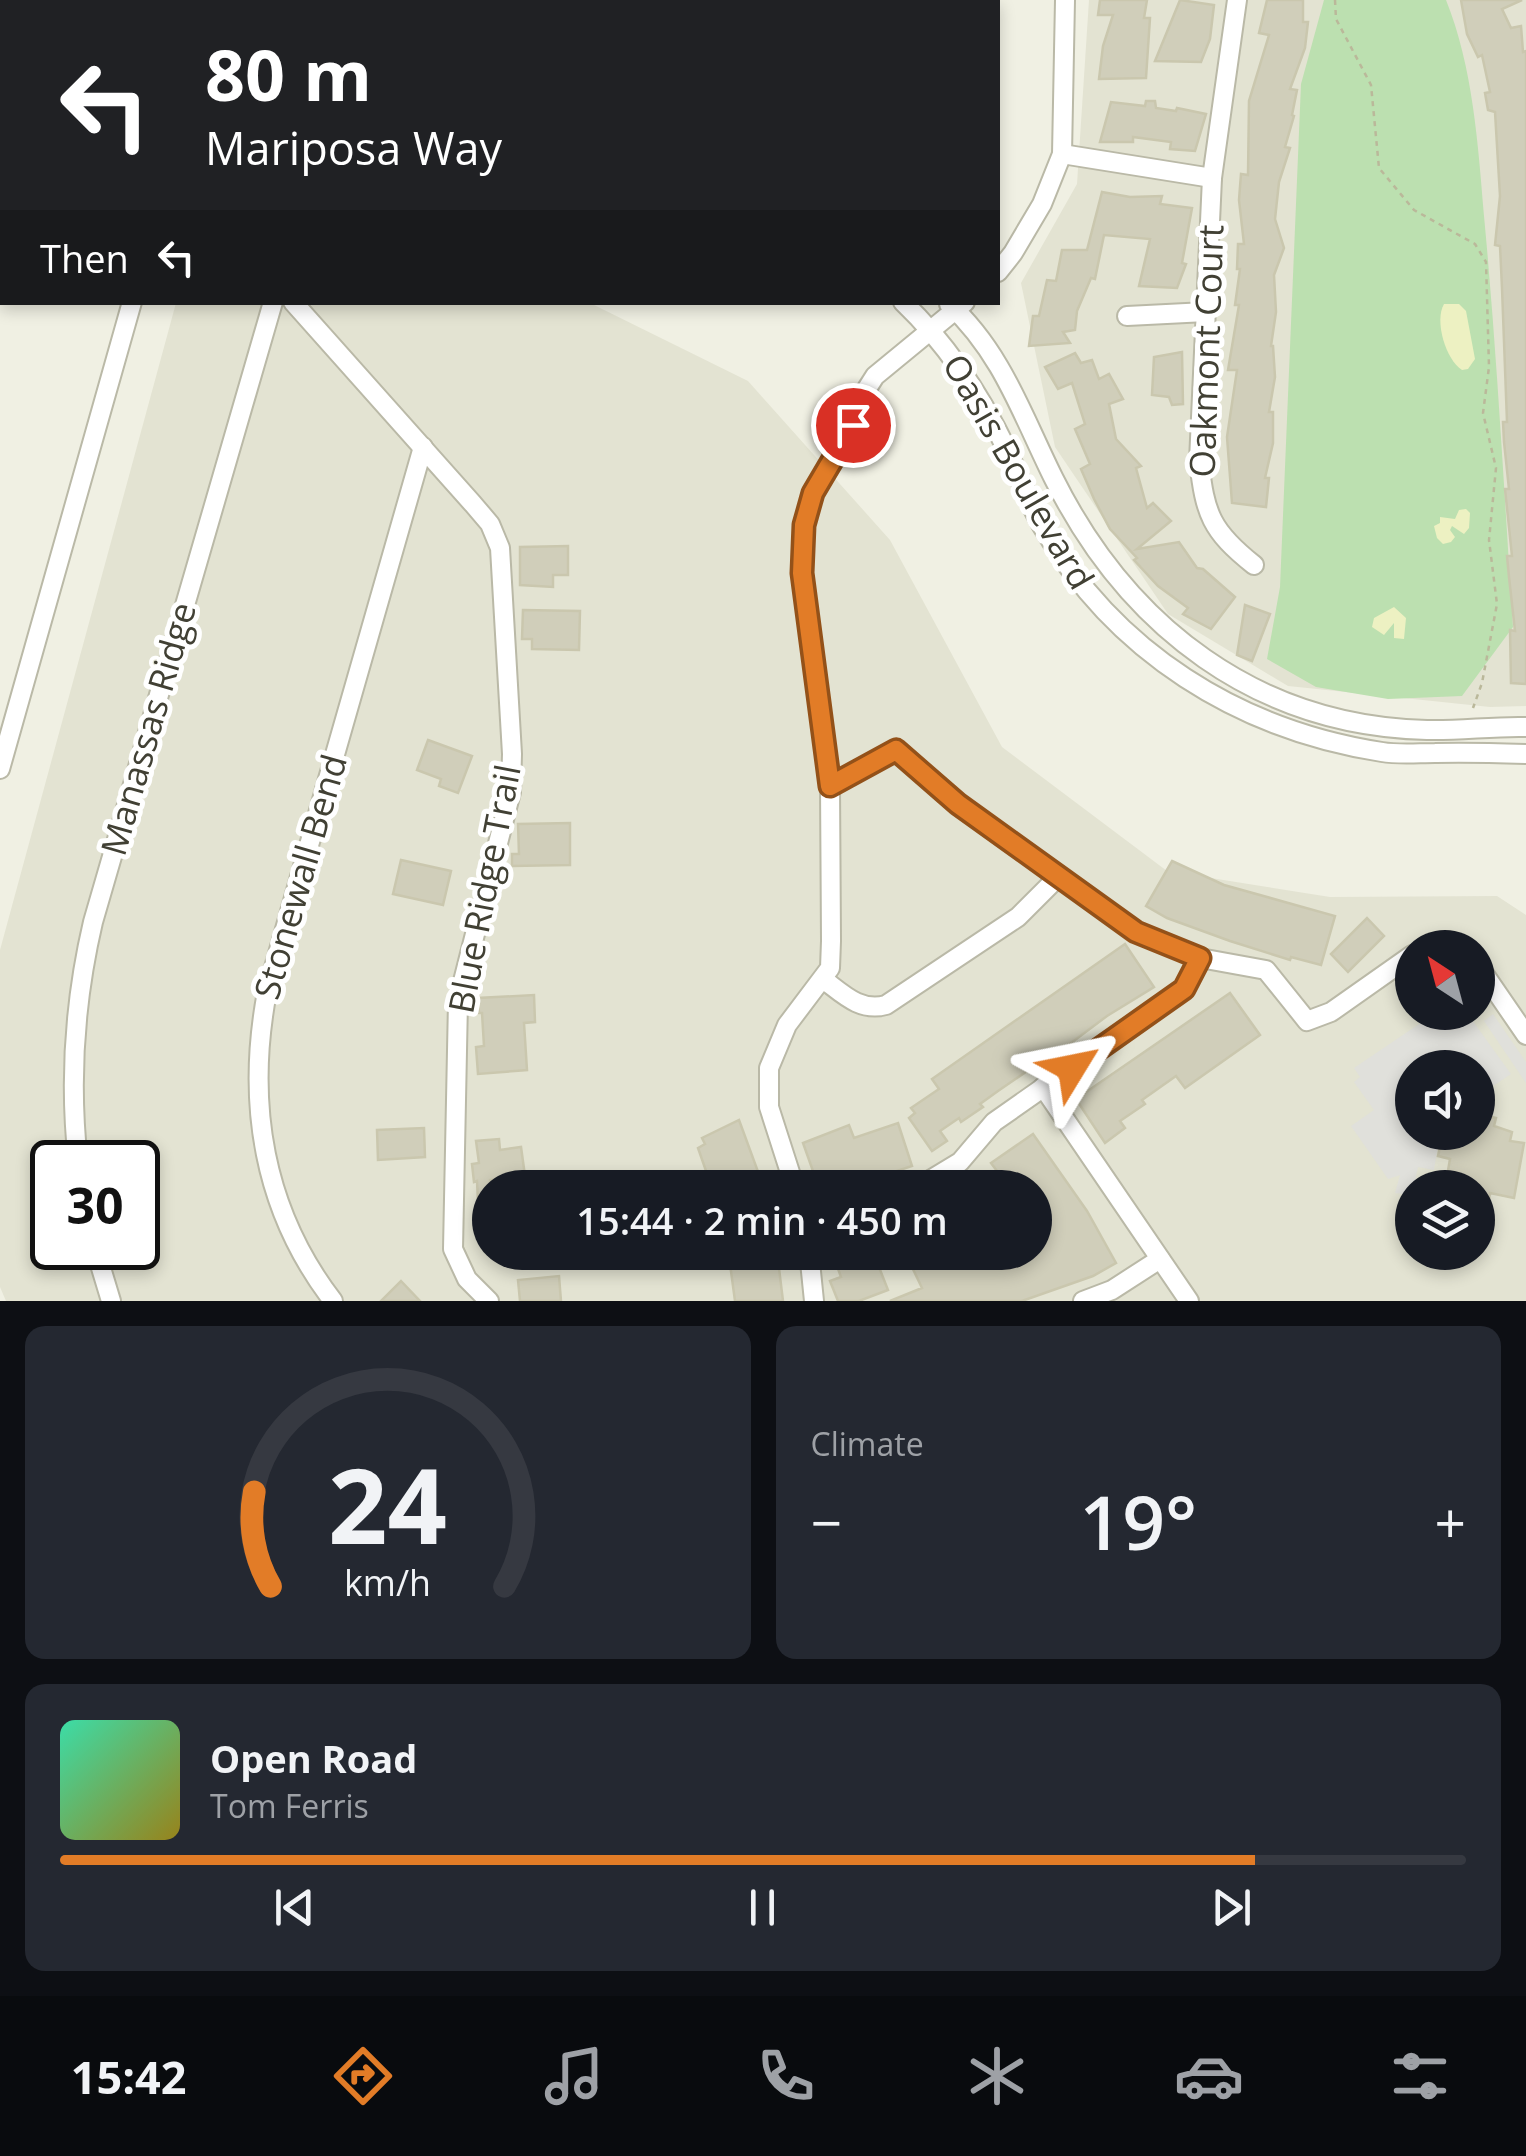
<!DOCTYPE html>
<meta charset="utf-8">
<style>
:root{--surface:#171b24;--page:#242831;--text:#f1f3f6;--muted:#9ea1a6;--line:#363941;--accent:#e27c27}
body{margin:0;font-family:"Open Sans",sans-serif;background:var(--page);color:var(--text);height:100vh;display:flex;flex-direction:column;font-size:38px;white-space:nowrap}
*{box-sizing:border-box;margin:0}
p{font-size:32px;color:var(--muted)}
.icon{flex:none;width:55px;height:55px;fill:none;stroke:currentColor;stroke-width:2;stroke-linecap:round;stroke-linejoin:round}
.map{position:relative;height:1301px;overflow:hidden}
.side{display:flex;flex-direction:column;gap:25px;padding:25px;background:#0d0f14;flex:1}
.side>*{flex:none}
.guide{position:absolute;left:0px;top:0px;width:1000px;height:305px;box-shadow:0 5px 15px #0003;background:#202124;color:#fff;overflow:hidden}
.needle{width:65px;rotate:324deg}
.buttons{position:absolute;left:1395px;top:930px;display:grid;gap:20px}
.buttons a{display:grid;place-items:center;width:100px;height:100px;border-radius:50%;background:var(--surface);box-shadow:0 5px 15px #0003;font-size:50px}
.speed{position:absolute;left:30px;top:1140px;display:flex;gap:20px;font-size:50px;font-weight:700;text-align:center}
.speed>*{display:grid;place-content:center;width:130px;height:130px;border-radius:50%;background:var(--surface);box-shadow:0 5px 15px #0003;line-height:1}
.speed .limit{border:5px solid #111;border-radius:15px;background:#fff;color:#111}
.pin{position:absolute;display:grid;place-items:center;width:85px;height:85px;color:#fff;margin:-42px;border:5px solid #fff;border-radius:50%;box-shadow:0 2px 10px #0007}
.me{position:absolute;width:110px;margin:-55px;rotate:55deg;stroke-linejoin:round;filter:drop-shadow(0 0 8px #0008)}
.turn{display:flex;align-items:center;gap:35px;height:210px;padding:0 40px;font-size:45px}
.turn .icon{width:130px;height:130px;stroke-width:2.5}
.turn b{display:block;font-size:70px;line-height:85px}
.then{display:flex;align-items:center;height:95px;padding:0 40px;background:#0003;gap:20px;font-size:38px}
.big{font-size:75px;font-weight:600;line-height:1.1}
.side .widget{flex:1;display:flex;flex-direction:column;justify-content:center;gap:15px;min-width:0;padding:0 35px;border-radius:20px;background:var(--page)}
.side .dial{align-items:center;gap:0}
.dial svg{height:260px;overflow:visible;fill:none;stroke:var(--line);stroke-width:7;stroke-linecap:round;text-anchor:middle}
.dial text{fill:var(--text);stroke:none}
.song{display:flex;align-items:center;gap:30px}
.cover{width:120px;height:120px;border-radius:15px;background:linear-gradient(135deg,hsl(160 70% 55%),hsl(50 70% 35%))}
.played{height:10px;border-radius:5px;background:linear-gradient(90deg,var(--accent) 85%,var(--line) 85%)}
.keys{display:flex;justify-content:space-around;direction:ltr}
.heat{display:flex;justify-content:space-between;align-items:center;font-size:55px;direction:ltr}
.side .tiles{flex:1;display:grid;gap:25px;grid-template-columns:1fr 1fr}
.widget:last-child{grid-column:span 2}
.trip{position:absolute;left:472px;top:1170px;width:580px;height:100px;border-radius:50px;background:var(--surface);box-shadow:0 5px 15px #0003;font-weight:600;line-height:100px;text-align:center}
.tab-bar{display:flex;height:160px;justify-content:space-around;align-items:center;background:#090b0e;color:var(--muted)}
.tab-bar .icon{width:70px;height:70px}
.tab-bar .active{color:var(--accent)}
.tab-bar b{font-size:45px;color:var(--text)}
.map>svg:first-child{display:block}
</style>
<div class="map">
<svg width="1526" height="1301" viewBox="0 0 1526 1301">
<rect width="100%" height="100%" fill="#f0f0e3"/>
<g fill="#e3e3d2" fill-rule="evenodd">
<polygon points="1089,0 1526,0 1526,706 1490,707 1288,686 1168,614 1055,447 1021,283 1077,184"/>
<path d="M176 303H590L748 381 890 540 1002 747 1167 871 1330 897 1497 896 1526 915V1301H6L0 1287V950ZM1412 948H1478V1012H1412ZM1412 1068H1478V1132H1412ZM52 1162H138V1248H52ZM490 1188H1035V1252H490ZM1412 1188H1478V1252H1412Z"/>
</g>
<path fill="#bce0b0" d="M1324 0H1446C1473 67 1478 144 1484 216 1497 353 1504 490 1513 627L1462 696 1388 699 1316 687 1267 659 1280 587 1301 84Z"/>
<g fill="#edf1c2">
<path d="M1444 304H1459L1466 311 1475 359 1468 369 1462 370C1446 360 1434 321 1444 304Z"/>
<polygon points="1466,509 1470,513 1469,528 1464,534 1452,526 1450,530 1455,537 1451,542 1443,544 1437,538 1434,526 1440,523 1440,517 1455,519 1459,510"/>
<polygon points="1394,607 1406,618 1404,639 1394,638 1394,623 1384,635 1372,627 1374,618"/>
</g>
<g fill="#e0e0db">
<polygon points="1437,1012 1467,1013 1511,1074 1478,1096 1478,1068 1412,1068 1412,1132 1440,1133 1434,1170 1418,1167 1412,1195 1395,1193 1400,1175 1388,1179 1351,1126 1374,1110 1354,1082 1360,1077 1354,1068"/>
<polygon points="1493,1014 1526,1062 1526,1083 1484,1021"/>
</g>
<g fill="#d0ceba" stroke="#cac7ae" stroke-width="2.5">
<polygon points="1100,0 1147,0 1144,18 1150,18 1146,78 1099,79 1103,46 1113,15 1098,15"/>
<polygon points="1180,0 1214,5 1210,39 1201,62 1155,61"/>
<polygon points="1267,0 1303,0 1303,22 1308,22 1305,48 1290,89 1297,90 1292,115 1294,116 1285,147 1290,148 1279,182 1275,219 1284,248 1274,275 1276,312 1271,346 1273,346 1275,377 1269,412 1273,412 1273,443 1265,478 1269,478 1266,507 1232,503 1227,437 1237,370 1228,370 1239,305 1235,305 1240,269 1237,269 1238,244 1244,244 1239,200 1241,174 1248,175 1249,101 1269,35 1259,33"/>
<polygon points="1461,0 1522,0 1502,9 1511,28 1521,26 1523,52 1526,51 1526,684 1511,683 1510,630 1515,631 1509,577 1507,556 1512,556 1505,489 1509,489 1504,442 1503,422 1507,422 1502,288 1500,246 1495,245 1500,196 1495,112 1488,110 1485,93 1490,92 1482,55 1478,57 1467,34"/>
<polygon points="1146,101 1155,101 1156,108 1176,111 1177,108 1206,114 1195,151 1170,149 1171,142 1133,137 1133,142 1100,142 1111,102 1145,106"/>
<polygon points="1102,192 1130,197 1162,196 1160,204 1192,208 1182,263 1186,264 1177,288 1139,286 1150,239 1104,235 1095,279 1091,278 1077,311 1075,330 1063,332 1070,343 1029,346 1033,316 1039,316 1047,280 1056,281 1062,250 1087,250"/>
<polygon points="1182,352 1183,404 1172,405 1169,397 1152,395 1154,357"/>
<polygon points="1075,353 1081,363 1092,360 1099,379 1109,374 1123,399 1109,404 1116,439 1141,466 1136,468 1147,508 1153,503 1171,521 1137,549 1179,542 1197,568 1203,569 1235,597 1211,629 1183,614 1188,608 1158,586 1134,560 1137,558 1110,529 1094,499 1081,469 1090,464 1075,429 1085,424 1072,383 1058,389 1045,367"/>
<polygon points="568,546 568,575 553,575 553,587 520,585 520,547"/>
<polygon points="1245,605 1270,614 1252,661 1237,655"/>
<polygon points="523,610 580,611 579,650 532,649 532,639 522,639"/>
<polygon points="428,740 472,756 458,793 439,786 441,779 417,770"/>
<polygon points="570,823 570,865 512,866 512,854 519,854 518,824"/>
<polygon points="401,860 451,871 443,905 393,894"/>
<polygon points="1172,861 1224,885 1335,916 1321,965 1291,957 1290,960 1230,941 1167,918 1146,906"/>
<polygon points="1367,918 1384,936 1348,972 1331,954"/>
<polygon points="1125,944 1154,987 1107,1016 1035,1070 1033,1067 998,1091 980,1104 983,1107 961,1122 959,1118 940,1131 947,1141 932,1151 909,1118 915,1113 911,1108 939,1089 932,1079"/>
<polygon points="1230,993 1260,1035 1185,1088 1176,1076 1142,1100 1145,1104 1120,1121 1125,1128 1105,1143 1076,1099"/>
<polygon points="534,995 535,1022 524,1023 527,1070 478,1074 476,1047 484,1046 482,1013 479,1013 478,998"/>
<polygon points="1478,1114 1496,1118 1494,1126 1512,1132 1510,1141 1524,1143 1514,1198 1490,1193 1488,1205 1478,1203 1478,1188 1445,1188 1450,1159 1438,1156 1443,1132 1478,1132"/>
<polygon points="739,1120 764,1188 712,1188 698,1148 705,1144 702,1138"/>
<polygon points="898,1123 912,1166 867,1181 868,1184 859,1188 819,1188 803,1143 849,1125 854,1138"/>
<polygon points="424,1128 425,1157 378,1160 377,1130"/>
<polygon points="1033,1134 1087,1211 1116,1263 1093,1276 1022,1301 890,1301 922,1288 911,1265 906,1267 899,1252 1035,1252 1035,1242 1044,1239 1035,1226 1035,1188 973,1188 997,1171 991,1163"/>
<polygon points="499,1139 500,1150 521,1147 525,1176 490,1180 490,1224 479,1224 477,1181 474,1182 472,1164 479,1163 476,1141"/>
<polygon points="733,1252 777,1252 783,1301 735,1301 730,1264 734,1264"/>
<polygon points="832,1252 873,1252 888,1290 859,1301 838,1301 830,1281 841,1277"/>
<polygon points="559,1276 561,1301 520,1301 518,1280"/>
<polygon points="401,1281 420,1301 381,1301"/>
</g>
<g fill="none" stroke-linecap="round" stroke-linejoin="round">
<defs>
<g id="minor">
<polyline points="77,0 82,2"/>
<polyline points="133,0 140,2"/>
<path d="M1237 0 1212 178 1199 461C1205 514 1211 531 1254 565"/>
<polyline points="1062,154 1212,178"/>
<polyline points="998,272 1013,253 1042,204 1062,154 1065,0"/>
<polyline points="293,302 473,504 490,524 500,548 512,754 511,792 458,1001 453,1249 467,1279 489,1301"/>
<path d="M903 302C948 345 980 394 1007 450 1019 475 1028 502 1042 526 1114 652 1239 730 1382 752 1399 755 1418 753 1435 753 1465 752 1496 753 1526 754"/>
<path d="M949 304C1002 352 1023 417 1054 479 1128 627 1257 726 1427 730 1460 731 1493 726 1526 727"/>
<polyline points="1127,316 1206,312"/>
<polyline points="0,769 132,302"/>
<polyline points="830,786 896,750 958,804 1136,932 1200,958 1266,970 1307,1021 1331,1012 1412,955"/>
<polyline points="1424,948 1450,942 1459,948"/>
<polyline points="1478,965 1526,1035"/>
<path d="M823 979C843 994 860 1012 886 1005L1018 917 1058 877"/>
<polyline points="1043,1087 1189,1301"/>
<path d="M78 1162C69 1080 74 1003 93 922L273 302"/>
<polyline points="795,1188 769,1107 769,1068 787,1025 830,968 831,941 830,786 802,573 804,525 813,493 839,453 853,425 861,398 875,376 965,302"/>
<polyline points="917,1188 960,1162 994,1122 1184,989 1200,958"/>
<polyline points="95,1248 111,1301"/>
<polyline points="809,1252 814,1301"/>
<path d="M333 1301C263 1210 246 1103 267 992L423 447"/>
<polyline points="1083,1301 1112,1290 1160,1259"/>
</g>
</defs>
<use href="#minor" stroke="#bab9a7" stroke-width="22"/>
<polyline stroke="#bab89a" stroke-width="2.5" stroke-dasharray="5 5" stroke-linecap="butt" points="1335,0 1336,19 1371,85 1379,168 1414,210 1475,244 1486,262 1489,367 1483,413 1496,468 1489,540 1497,604 1482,683 1473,708"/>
<use href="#minor" stroke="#fff" stroke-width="18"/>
</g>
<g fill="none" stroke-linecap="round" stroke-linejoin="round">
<defs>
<polyline id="route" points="853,425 813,493 804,525 802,573 830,786 896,750 958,804 1136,932 1200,958 1184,989 1072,1068"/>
</defs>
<use href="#route" stroke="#935119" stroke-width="25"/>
<use href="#route" stroke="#e27c27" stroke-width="18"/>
</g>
<g text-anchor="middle" stroke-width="10" stroke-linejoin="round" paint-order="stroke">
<g font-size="35" fill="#414034" stroke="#fff">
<text transform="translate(1207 351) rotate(-88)" y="12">Oakmont Court</text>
<text transform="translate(1018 472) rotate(60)" y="12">Oasis Boulevard</text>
<text transform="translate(149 729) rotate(-74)" y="12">Manassas Ridge</text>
<text transform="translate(301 877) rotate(-74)" y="12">Stonewall Bend</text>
<text transform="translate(485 889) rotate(-79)" y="12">Blue Ridge Trail</text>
</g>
</g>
</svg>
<div class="buttons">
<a><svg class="needle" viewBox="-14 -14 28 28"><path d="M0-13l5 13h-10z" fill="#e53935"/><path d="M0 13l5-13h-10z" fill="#9ea1a6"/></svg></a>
<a><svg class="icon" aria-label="sound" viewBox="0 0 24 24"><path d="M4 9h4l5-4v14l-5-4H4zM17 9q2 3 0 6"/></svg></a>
<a><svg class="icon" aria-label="layers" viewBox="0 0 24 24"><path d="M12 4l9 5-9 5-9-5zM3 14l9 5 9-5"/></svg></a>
</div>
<div class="speed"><div class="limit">30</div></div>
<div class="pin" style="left:853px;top:425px;background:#d93025"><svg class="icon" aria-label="arrive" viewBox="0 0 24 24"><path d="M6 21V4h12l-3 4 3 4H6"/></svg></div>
<svg class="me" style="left:1072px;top:1068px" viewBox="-20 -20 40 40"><path d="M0-17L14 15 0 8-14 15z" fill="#e27c27" stroke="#fff" stroke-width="4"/></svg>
<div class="trip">15:44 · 2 min · 450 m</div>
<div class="guide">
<div class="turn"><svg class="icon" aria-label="left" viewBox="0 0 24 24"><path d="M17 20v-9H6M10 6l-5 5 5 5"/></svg><div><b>80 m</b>Mariposa Way</div></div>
<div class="then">Then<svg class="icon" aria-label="left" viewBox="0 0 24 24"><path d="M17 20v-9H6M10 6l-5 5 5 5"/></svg></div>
</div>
</div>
<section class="side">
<div class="tiles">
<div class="widget dial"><svg viewBox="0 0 100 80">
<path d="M14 69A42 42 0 1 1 86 69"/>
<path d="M14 69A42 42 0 0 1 9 40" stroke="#e27c27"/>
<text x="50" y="56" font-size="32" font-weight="700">24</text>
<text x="50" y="72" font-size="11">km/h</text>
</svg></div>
<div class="widget"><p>Climate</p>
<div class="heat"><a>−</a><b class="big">19°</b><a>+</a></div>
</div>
<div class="widget">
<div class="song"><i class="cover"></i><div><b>Open Road</b><p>Tom Ferris</p></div></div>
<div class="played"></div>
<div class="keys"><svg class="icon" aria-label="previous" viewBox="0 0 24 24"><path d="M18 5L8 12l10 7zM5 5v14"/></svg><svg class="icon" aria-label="pause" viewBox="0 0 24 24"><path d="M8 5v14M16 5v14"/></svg><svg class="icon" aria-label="next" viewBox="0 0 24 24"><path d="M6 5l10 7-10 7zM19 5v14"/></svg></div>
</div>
</div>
</section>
<nav class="tab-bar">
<b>15:42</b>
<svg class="icon active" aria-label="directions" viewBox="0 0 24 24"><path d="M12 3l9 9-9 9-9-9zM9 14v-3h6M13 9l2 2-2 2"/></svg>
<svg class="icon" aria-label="music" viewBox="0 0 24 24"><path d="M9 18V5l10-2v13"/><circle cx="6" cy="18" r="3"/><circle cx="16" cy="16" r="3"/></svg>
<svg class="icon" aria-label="phone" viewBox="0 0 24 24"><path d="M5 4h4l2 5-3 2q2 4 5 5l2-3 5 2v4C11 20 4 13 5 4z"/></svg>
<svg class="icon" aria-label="climate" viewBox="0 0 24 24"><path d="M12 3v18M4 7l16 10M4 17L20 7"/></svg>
<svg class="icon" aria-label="car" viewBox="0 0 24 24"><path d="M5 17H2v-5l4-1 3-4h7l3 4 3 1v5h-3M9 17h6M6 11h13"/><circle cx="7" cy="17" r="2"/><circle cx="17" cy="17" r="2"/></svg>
<svg class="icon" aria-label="filters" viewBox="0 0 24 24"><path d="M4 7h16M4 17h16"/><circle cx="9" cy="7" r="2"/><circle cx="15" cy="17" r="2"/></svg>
</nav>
